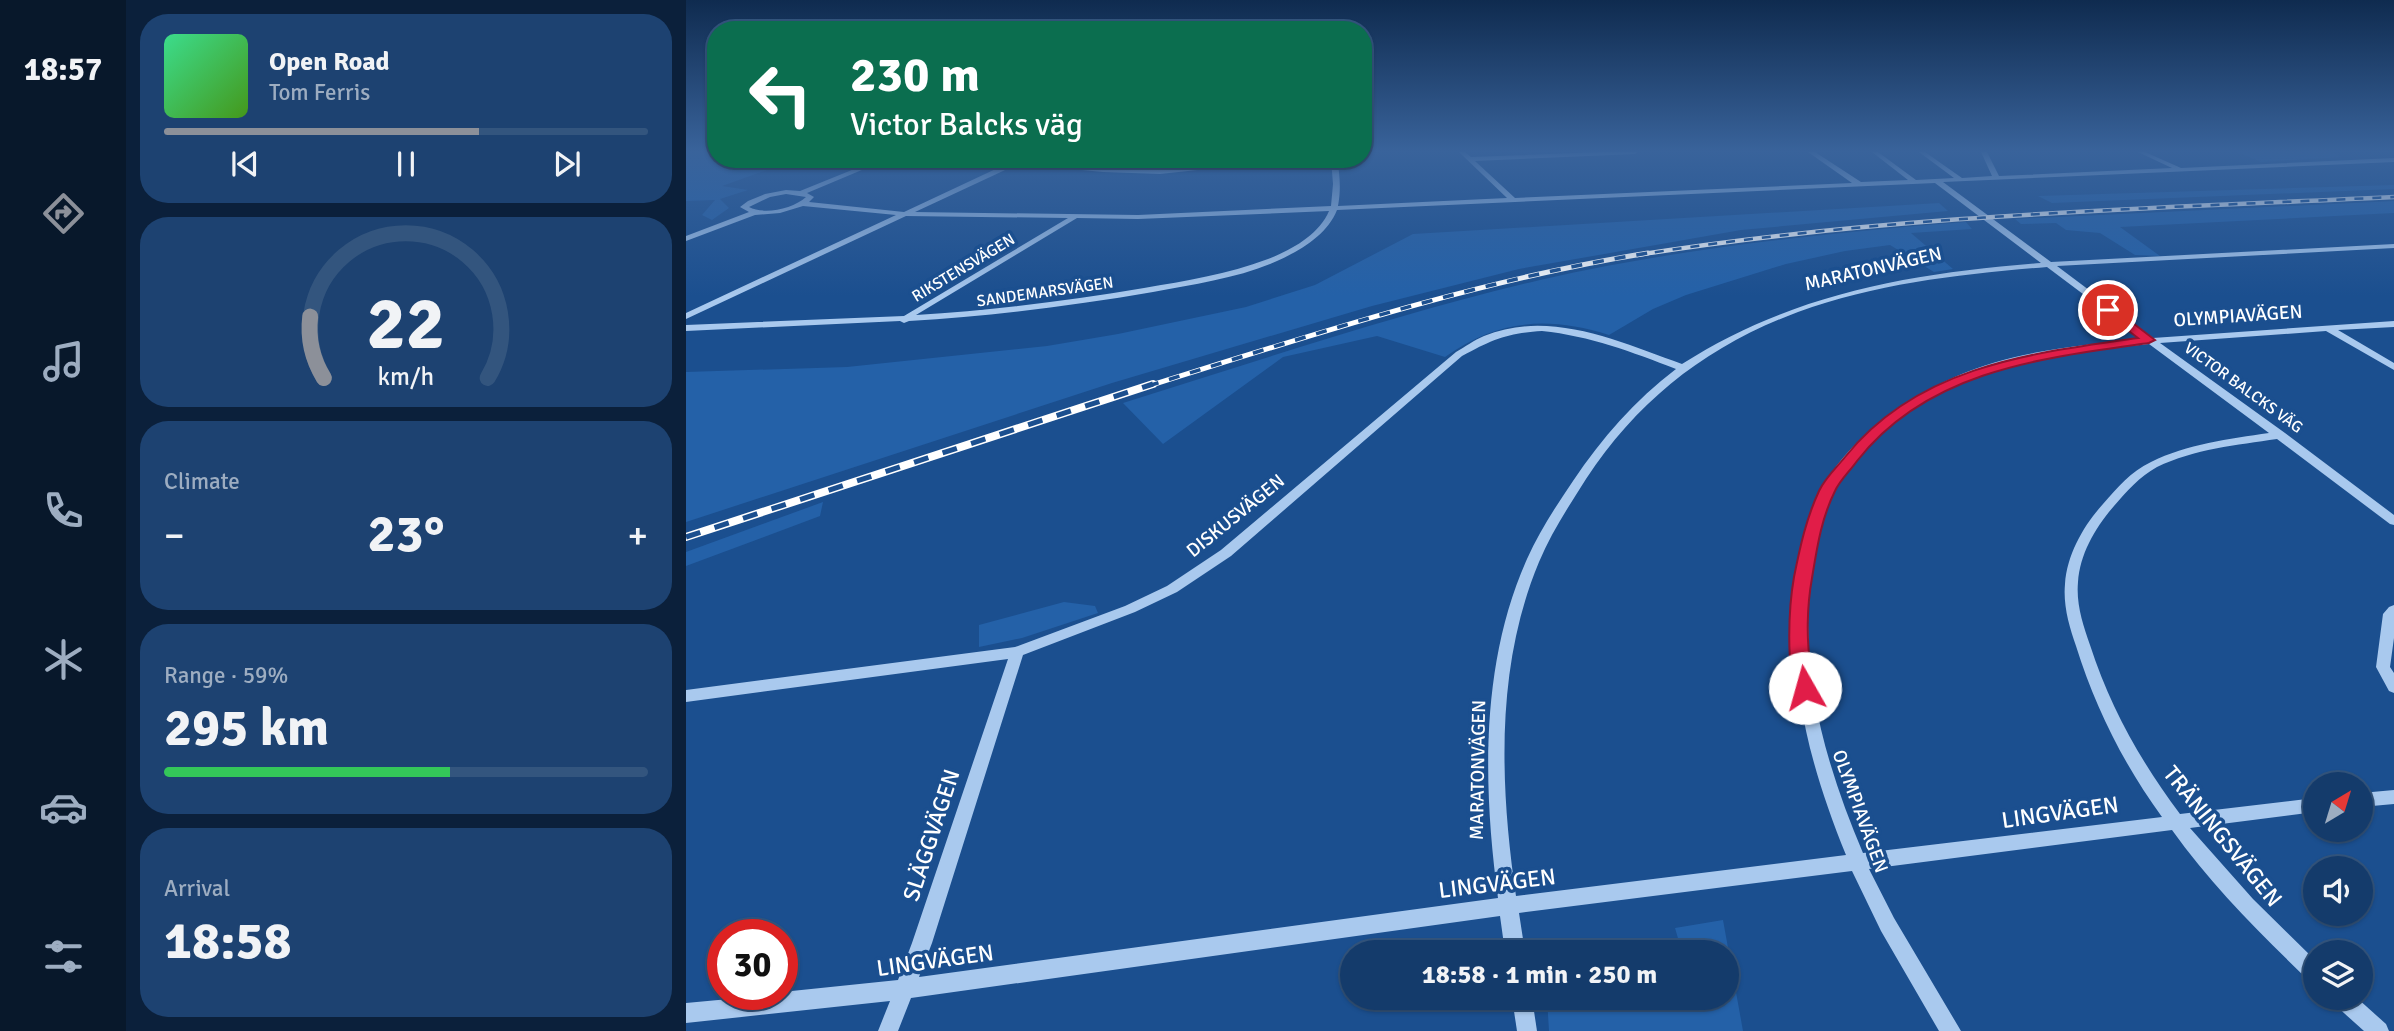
<!DOCTYPE html>
<meta charset="utf-8">
<style>
:root{--surface:#143b6b;--page:#1d4271;--text:#f1f3f6;--muted:#9dadc1;--line:#33557e;--accent:#8c9099}
body{margin:0;font-family:Signika,sans-serif;background:var(--page);color:var(--text);height:100vh;display:flex;flex-direction:column;font-size:26px;white-space:nowrap}
*{box-sizing:border-box;margin:0}
p{font-size:23px;color:var(--muted)}
.icon{flex:none;width:38px;height:38px;fill:none;stroke:currentColor;stroke-width:2;stroke-linecap:round;stroke-linejoin:round}
.map{position:relative;flex:1;overflow:hidden}
.panel{display:flex;flex-direction:column;gap:14px;padding:14px;background:#0b203b;width:560px}
.panel>*{flex:none}
.top-card{position:absolute;left:21px;top:21px;width:665px;height:147px;border-radius:28px;box-shadow:0 2px 5px #0004,0 0 0 2px var(--line);background:#0b6e4f;color:#fff;overflow:hidden}
.needle{width:46px;rotate:38deg}
.buttons{position:absolute;left:1617px;top:772px;display:grid;gap:14px}
.buttons a{display:grid;place-items:center;width:70px;height:70px;border-radius:50%;background:var(--surface);box-shadow:0 2px 5px #0004,0 0 0 2px var(--line);font-size:35px}
.speed{position:absolute;left:21px;top:919px;display:flex;gap:14px;font-size:35px;font-weight:700;text-align:center}
.speed>*{display:grid;place-content:center;width:91px;height:91px;border-radius:50%;background:var(--surface);box-shadow:0 2px 5px #0004,0 0 0 2px var(--line);line-height:1}
.speed .limit{border:10px solid #d22;background:#fff;color:#111}
.pin{position:absolute;display:grid;place-items:center;width:60px;height:60px;color:#fff;margin:-30px;border:4px solid #fff;border-radius:50%;box-shadow:0 2px 7px #0007}
.me{position:absolute;width:77px;margin:-38px;rotate:353deg;stroke-linejoin:round;filter:drop-shadow(0 0 5px #0008)}
.turn{display:flex;align-items:center;gap:24px;height:147px;padding:0 28px;font-size:32px}
.turn .icon{width:91px;height:91px;stroke-width:2.5}
.turn b{display:block;font-size:49px;line-height:60px}
.big{font-size:52px;font-weight:800;line-height:1.1}
.panel .card{flex:1;display:flex;flex-direction:column;justify-content:center;gap:10px;min-width:0;padding:0 24px;border-radius:28px;background:var(--page)}
.panel .dial{align-items:center;gap:0}
.dial svg{height:182px;overflow:visible;fill:none;stroke:var(--line);stroke-width:7;stroke-linecap:round;text-anchor:middle}
.dial text{fill:var(--text);stroke:none}
.song{display:flex;align-items:center;gap:21px}
.cover{width:84px;height:84px;border-radius:10px;background:linear-gradient(135deg,hsl(150 70% 55%),hsl(100 70% 35%))}
.played{height:7px;border-radius:4px;background:linear-gradient(90deg,var(--accent) 65%,var(--line) 65%)}
.keys{display:flex;justify-content:space-around;direction:ltr}
.heat{display:flex;justify-content:space-between;align-items:center;font-size:38px;direction:ltr}
.charge{height:10px;border-radius:5px;background:linear-gradient(90deg,#34c759 59%,var(--line) 0)}
.trip{position:absolute;left:654px;top:940px;width:399px;height:70px;border-radius:35px;background:var(--surface);box-shadow:0 2px 5px #0004,0 0 0 2px var(--line);font-weight:800;line-height:70px;text-align:center}
main{display:flex;flex:1;min-height:0}
.dock{display:flex;flex-direction:column;width:126px;justify-content:space-around;align-items:center;background:#08182b;color:var(--muted)}
.dock .icon{width:49px;height:49px}
.dock .current{color:var(--accent)}
.dock b{font-size:32px;color:var(--text)}
.map>svg:first-child{display:block}
</style>
<main>
<nav class="dock">
<b>18:57</b>
<svg class="icon current" aria-label="directions" viewBox="0 0 24 24"><path d="M12 3l9 9-9 9-9-9zM9 14v-3h6M13 9l2 2-2 2"/></svg>
<svg class="icon" aria-label="music" viewBox="0 0 24 24"><path d="M9 18V5l10-2v13"/><circle cx="6" cy="18" r="3"/><circle cx="16" cy="16" r="3"/></svg>
<svg class="icon" aria-label="phone" viewBox="0 0 24 24"><path d="M5 4h4l2 5-3 2q2 4 5 5l2-3 5 2v4C11 20 4 13 5 4z"/></svg>
<svg class="icon" aria-label="climate" viewBox="0 0 24 24"><path d="M12 3v18M4 7l16 10M4 17L20 7"/></svg>
<svg class="icon" aria-label="car" viewBox="0 0 24 24"><path d="M5 17H2v-5l4-1 3-4h7l3 4 3 1v5h-3M9 17h6M6 11h13"/><circle cx="7" cy="17" r="2"/><circle cx="17" cy="17" r="2"/></svg>
<svg class="icon" aria-label="filters" viewBox="0 0 24 24"><path d="M4 7h16M4 17h16"/><circle cx="9" cy="7" r="2"/><circle cx="15" cy="17" r="2"/></svg>
</nav>
<section class="panel">
<div class="card">
<div class="song"><i class="cover"></i><div><b>Open Road</b><p>Tom Ferris</p></div></div>
<div class="played"></div>
<div class="keys"><svg class="icon" aria-label="previous" viewBox="0 0 24 24"><path d="M18 5L8 12l10 7zM5 5v14"/></svg><svg class="icon" aria-label="pause" viewBox="0 0 24 24"><path d="M8 5v14M16 5v14"/></svg><svg class="icon" aria-label="next" viewBox="0 0 24 24"><path d="M6 5l10 7-10 7zM19 5v14"/></svg></div>
</div>
<div class="card dial"><svg viewBox="0 0 100 80">
<path d="M14 69A42 42 0 1 1 86 69"/>
<path d="M14 69A42 42 0 0 1 8 42" stroke="#8c9099"/>
<text x="50" y="56" font-size="32" font-weight="700">22</text>
<text x="50" y="72" font-size="11">km/h</text>
</svg></div>
<div class="card"><p>Climate</p>
<div class="heat"><a>−</a><b class="big">23°</b><a>+</a></div>
</div>
<div class="card"><p>Range · 59%</p><b class="big">295 km</b><div class="charge"></div></div>
<div class="card"><p>Arrival</p><b class="big">18:58</b></div>
</section>
<div class="map">
<svg width="1708" height="1031" viewBox="0 0 1708 1031">
<rect width="100%" height="100%" fill="#1b4f8f"/>
<g fill="#2461a8">
<polygon points="0,152 30,152 30,159 112,159 36,186 62,190 34,199 43,208 26,220 16,215 29,200 0,201"/>
<polygon points="1551,152 1645,152 1656,157 1575,162"/>
<polygon points="1708,185 1708,189 1366,203 1352,196"/>
<polygon points="1708,201 1708,213 1434,227 1474,256 1449,255 1414,233 1380,230 1370,223 1335,224 1329,219"/>
<polygon points="1253,203 1262,211 1055,230 833,269 686,306 426,383 0,522 0,372 161,367 361,346 432,334 560,307 629,285 727,234"/>
<path d="M1280 222 1286 229 1225 233 1267 269 1248 272 1204 245 1159 251 1100 264 1000 295 967 309 923 335C862 316 812 319 759 357L691 336 597 357 477 444 437 403C575 360 713 313 854 280 994 248 1138 233 1280 222Z"/>
<polygon points="137,502 134,516 0,566 0,552"/>
<polygon points="378,602 409,606 412,613 336,638 293,647 293,625"/>
<polygon points="1037,920 1057,1031 863,1031 861,998 1041,998 1041,952 996,952 989,928"/>
</g>
<g fill="none" stroke-linecap="round" stroke-linejoin="round">
<g fill="#a9c9ee" fill-rule="evenodd">
<path d="M773 152H779L785 157 915 152H952L949 154 789 161 829 198 1166 183 1122 152H1129L1175 182 1222 180 1186 152H1192L1230 180 1268 178 1233 152H1239L1276 178 1306 176 1295 152H1301L1313 176 1486 168 1452 152H1459L1495 168 1708 158V162L1257 182 1365 262 1708 244V248L1371 266 1467 338 1708 321V327L1652 330 1708 363V370L1640 331 1474 343 1599 433 1708 515V525L1704 524 1591 439C1551 445 1508 449 1471 467 1453 477 1441 491 1428 506 1409 528 1394 554 1392 582 1390 604 1397 625 1404 645 1424 707 1455 762 1494 814L1629 798V812L1504 828 1567 899 1629 960V983L1622 980C1574 933 1525 885 1486 830L1183 869 1208 918 1275 1031H1253L1195 931 1166 871 833 913 839 952H819L814 916 225 998 212 1031H192L204 1001 0 1023V1003L96 994V992L212 980 226 943 322 659 0 702V690L329 647 439 606 481 586 535 550 770 352C779 347 788 340 798 336 864 309 934 342 996 364 1107 293 1227 273 1355 263L1249 183 651 210C641 235 615 250 591 261 553 278 508 284 467 292 386 306 305 316 223 321L218 323 214 321 0 331V325L218 316 382 218 220 216 0 319V313L210 215 117 206 94 213 69 215 0 241V236L63 212 54 207 62 201 79 194 100 190 114 191 193 159H202L121 193 128 197 123 202 218 212 331 159 417 168 474 170 502 169 549 159H560L530 168 474 174 417 172 332 164 229 212 452 215 645 206 647 184 645 159H651C654 175 655 190 652 206L821 198ZM100 194 120 197C107 209 78 215 63 207L84 197ZM643 211C633 235 605 250 582 259 542 274 499 281 458 288 382 301 307 310 230 315L391 218 452 219ZM1361 267 1457 339C1395 345 1328 351 1271 376 1216 400 1160 441 1132 495 1119 522 1114 553 1111 582 1102 682 1123 764 1160 855L830 896C814 786 809 667 853 562 865 533 883 506 900 479 953 399 1021 346 1112 312 1192 283 1277 274 1361 267ZM856 331C904 336 946 352 990 369 949 400 916 438 887 481 870 506 853 532 841 559 794 664 797 787 812 898L233 977 246 943 337 655 449 612 491 592 545 556 776 356C807 339 822 333 856 331ZM1463 344 1583 433C1543 439 1501 444 1465 462 1444 472 1432 487 1417 504 1398 525 1381 554 1379 584 1377 605 1383 626 1390 646 1409 707 1438 765 1476 817L1177 853C1146 780 1122 703 1122 623 1122 609 1124 594 1125 580 1127 552 1131 523 1143 498 1169 444 1227 401 1282 379 1339 356 1403 350 1463 344Z"/>
<polygon points="1708,605 1708,638 1704,667 1708,673 1708,693 1703,691 1690,667 1697,614 1703,607"/>
<polygon points="1708,790 1708,804 1675,807 1675,793"/>
<polygon points="826,998 846,998 851,1031 831,1031"/>
<polygon points="1646,998 1671,998 1700,1024 1703,1031 1678,1031 1649,1005"/>
</g>
<defs>
<path id="rail-far2" d="M951 255C1202 215 1455 209 1708 197"/>
<path id="rail-far1" d="M462 386C626 335 792 280 962 253"/>
<polyline id="rail" points="0,537 467,384"/>
</defs>
<use href="#rail-far2" stroke="#fff" stroke-width="4.5"/>
<use href="#rail-far1" stroke="#fff" stroke-width="5"/>
<use href="#rail" stroke="#fff" stroke-width="8"/>
<use href="#rail-far2" stroke="#1b4f8f" stroke-width="2.5" stroke-dasharray="9" stroke-linecap="butt"/>
<use href="#rail-far1" stroke="#1b4f8f" stroke-width="3.5" stroke-dasharray="11" stroke-linecap="butt"/>
<use href="#rail" stroke="#1b4f8f" stroke-width="5" stroke-dasharray="15" stroke-linecap="butt"/>
</g>
<linearGradient id="sky" x2="0" y2="1"><stop stop-color="#0f2b4f"/><stop offset="0.51" stop-color="#39639b"/><stop offset="1" stop-color="#39639b" stop-opacity="0"/></linearGradient>
<rect width="1708" height="296" fill="url(#sky)"/>
<path fill="#e11d48" stroke="#92132f" stroke-width="2" d="M1418 307H1426L1469 340 1463 343C1356 358 1242 370 1171 461 1164 471 1154 480 1149 491 1135 519 1131 548 1126 578 1121 606 1120 640 1125 668 1126 677 1130 685 1126 694H1112C1099 669 1103 605 1108 577 1114 547 1120 519 1133 491 1139 478 1151 467 1159 457 1232 366 1345 353 1452 338L1418 312Z"/>
<g text-anchor="middle" stroke-width="7" stroke-linejoin="round" paint-order="stroke">
<g font-size="16" fill="#fff" stroke="#1b4f8f">
<text transform="translate(277 267) rotate(-31)" y="6">RIKSTENSVÄGEN</text>
<text transform="translate(359 291) rotate(-8)" y="6">SANDEMARSVÄGEN</text>
<text transform="translate(1558 387) rotate(36)" y="6">VICTOR BALCKS VÄG</text>
</g>
<g font-size="19" fill="#fff" stroke="#1b4f8f">
<text transform="translate(1187 268) rotate(-13)" y="7">MARATONVÄGEN</text>
<text transform="translate(1552 315) rotate(-4)" y="7">OLYMPIAVÄGEN</text>
<text transform="translate(549 515) rotate(-39)" y="7">DISKUSVÄGEN</text>
<text transform="translate(791 770) rotate(-89)" y="7">MARATONVÄGEN</text>
<text transform="translate(1175 811) rotate(70)" y="7">OLYMPIAVÄGEN</text>
</g>
<g font-size="23" fill="#fff" stroke="#1b4f8f">
<text transform="translate(1374 812) rotate(-8)" y="8">LINGVÄGEN</text>
<text transform="translate(245 835) rotate(-72)" y="8">SLÄGGVÄGEN</text>
<text transform="translate(1537 836) rotate(51)" y="8">TRÄNINGSVÄGEN</text>
<text transform="translate(811 883) rotate(-7)" y="8">LINGVÄGEN</text>
<text transform="translate(249 960) rotate(-8)" y="8">LINGVÄGEN</text>
</g>
</g>
</svg>
<div class="buttons">
<a><svg class="needle" viewBox="-14 -14 28 28"><path d="M0-13l5 13h-10z" fill="#e53935"/><path d="M0 13l5-13h-10z" fill="#9dadc1"/></svg></a>
<a><svg class="icon" aria-label="sound" viewBox="0 0 24 24"><path d="M4 9h4l5-4v14l-5-4H4zM17 9q2 3 0 6"/></svg></a>
<a><svg class="icon" aria-label="layers" viewBox="0 0 24 24"><path d="M12 4l9 5-9 5-9-5zM3 14l9 5 9-5"/></svg></a>
</div>
<div class="speed"><div class="limit">30</div></div>
<div class="pin" style="left:1422px;top:310px;background:#d93025"><svg class="icon" aria-label="arrive" viewBox="0 0 24 24"><path d="M6 21V4h12l-3 4 3 4H6"/></svg></div>
<svg class="me" style="left:1119px;top:688px" viewBox="-20 -20 40 40"><circle r="19" fill="#fff"/><path d="M0-13L10 11 0 6-10 11z" fill="#e11d48"/></svg>
<div class="trip">18:58 · 1 min · 250 m</div>
<div class="top-card">
<div class="turn"><svg class="icon" aria-label="left" viewBox="0 0 24 24"><path d="M17 20v-9H6M10 6l-5 5 5 5"/></svg><div><b>230 m</b>Victor Balcks väg</div></div>
</div>
</div>
</main>
